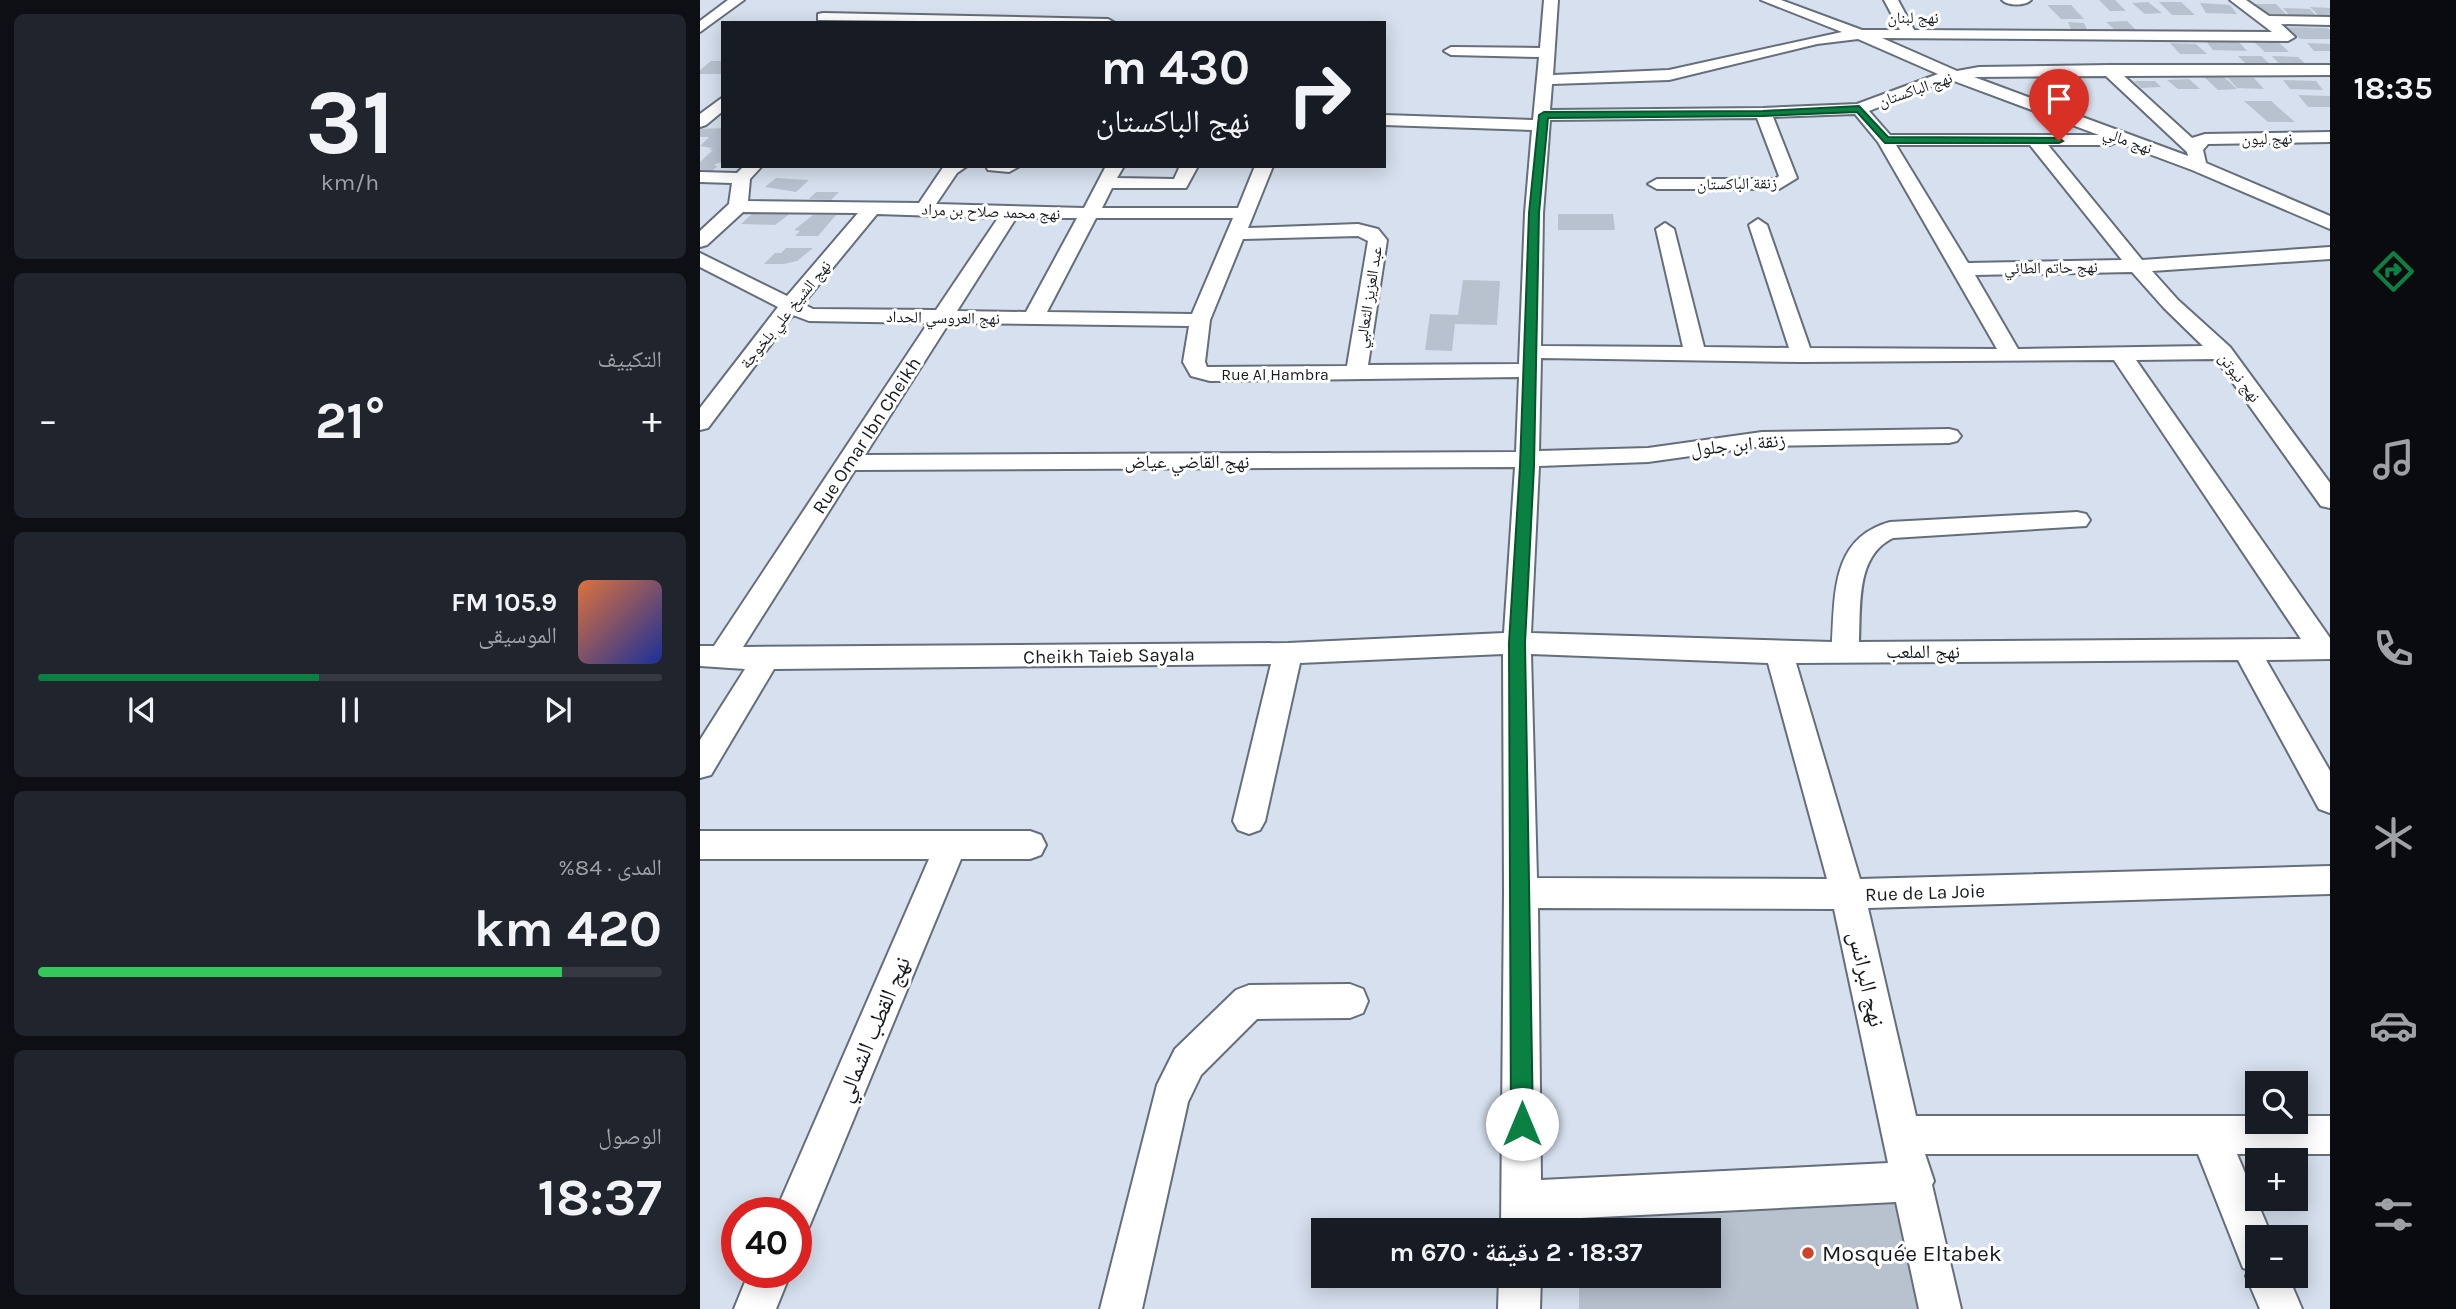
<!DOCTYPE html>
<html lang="ar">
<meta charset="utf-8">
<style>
:root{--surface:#171b24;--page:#20242c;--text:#f1f3f6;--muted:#9ea1a6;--line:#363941;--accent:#0b8043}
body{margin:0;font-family:Karla,"Noto Naskh Arabic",sans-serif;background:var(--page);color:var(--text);direction:rtl;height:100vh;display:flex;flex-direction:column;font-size:26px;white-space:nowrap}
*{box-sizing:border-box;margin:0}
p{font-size:23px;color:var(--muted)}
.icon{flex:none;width:38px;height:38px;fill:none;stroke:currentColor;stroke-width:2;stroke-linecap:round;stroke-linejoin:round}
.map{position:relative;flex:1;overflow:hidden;direction:ltr}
.details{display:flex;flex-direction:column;gap:14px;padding:14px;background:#0d0f14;width:700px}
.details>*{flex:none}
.top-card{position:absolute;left:21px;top:21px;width:665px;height:147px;border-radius:0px;box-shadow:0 4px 18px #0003;direction:rtl;background:#171b24;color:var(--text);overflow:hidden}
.tools{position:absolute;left:1545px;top:1071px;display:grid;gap:14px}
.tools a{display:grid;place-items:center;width:63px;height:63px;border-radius:0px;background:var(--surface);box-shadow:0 4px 18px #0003;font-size:35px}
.speed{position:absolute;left:21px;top:1197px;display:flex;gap:14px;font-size:35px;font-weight:700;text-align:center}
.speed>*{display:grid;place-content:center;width:91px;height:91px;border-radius:50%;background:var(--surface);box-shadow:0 4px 18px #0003;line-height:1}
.speed .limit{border:10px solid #d22;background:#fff;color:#111}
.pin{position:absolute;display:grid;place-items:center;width:60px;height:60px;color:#fff;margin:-72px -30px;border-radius:50% 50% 50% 0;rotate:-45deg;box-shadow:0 0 7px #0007}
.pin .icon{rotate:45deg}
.me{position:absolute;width:77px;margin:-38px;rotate:0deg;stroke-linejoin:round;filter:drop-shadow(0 0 5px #0008)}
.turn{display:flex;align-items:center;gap:24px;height:147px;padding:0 21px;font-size:32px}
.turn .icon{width:91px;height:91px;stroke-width:2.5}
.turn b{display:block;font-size:49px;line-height:60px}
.big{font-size:52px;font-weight:700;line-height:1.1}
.details .tile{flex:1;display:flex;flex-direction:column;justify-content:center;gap:10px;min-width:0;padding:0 24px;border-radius:10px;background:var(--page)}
.details .dial{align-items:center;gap:0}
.dial b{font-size:91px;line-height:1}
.song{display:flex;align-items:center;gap:21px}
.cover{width:84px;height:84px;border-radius:10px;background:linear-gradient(135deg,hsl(20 70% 55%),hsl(230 70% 35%))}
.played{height:7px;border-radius:4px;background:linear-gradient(90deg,var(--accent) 45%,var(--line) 45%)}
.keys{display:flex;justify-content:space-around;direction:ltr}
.heat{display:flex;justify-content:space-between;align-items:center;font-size:38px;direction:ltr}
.charge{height:10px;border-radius:5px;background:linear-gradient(90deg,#34c759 84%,var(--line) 0)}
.trip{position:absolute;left:611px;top:1218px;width:410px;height:70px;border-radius:0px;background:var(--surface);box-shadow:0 4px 18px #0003;font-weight:700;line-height:70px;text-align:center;direction:rtl}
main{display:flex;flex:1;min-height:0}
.menu{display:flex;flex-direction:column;width:126px;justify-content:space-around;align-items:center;background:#090b0e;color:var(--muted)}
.menu .icon{width:49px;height:49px}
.menu .on{color:var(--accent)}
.menu b{font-size:32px;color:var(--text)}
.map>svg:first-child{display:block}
</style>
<main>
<nav class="menu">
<b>18:35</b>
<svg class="icon on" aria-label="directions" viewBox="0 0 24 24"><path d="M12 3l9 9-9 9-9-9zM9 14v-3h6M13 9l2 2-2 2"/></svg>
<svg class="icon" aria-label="music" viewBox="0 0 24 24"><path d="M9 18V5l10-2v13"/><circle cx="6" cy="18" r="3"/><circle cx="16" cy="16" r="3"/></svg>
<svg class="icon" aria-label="phone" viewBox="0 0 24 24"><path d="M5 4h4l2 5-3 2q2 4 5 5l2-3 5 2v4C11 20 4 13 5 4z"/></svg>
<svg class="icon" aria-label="climate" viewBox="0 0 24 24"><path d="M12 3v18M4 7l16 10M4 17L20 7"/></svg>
<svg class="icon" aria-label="car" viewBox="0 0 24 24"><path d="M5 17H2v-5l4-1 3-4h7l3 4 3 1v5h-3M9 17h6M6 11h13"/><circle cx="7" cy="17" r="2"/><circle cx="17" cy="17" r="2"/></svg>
<svg class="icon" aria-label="filters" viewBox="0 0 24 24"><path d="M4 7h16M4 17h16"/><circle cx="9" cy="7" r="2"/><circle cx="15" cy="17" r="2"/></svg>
</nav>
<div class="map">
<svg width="1630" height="1309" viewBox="0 0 1630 1309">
<rect width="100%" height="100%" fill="#d6e0ee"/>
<g fill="#b8c2cf">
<polygon points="1399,0 1415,0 1426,11 1410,11"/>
<polygon points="1448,2 1462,13 1445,14 1432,3"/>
<polygon points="1459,2 1481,2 1495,15 1472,15"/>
<polygon points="1500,3 1530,5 1537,14 1506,13"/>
<polygon points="1552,4 1576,4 1589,17 1564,17"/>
<polygon points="1347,5 1371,5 1384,19 1361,19"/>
<polygon points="1610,7 1630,8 1630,16 1619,16"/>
<polygon points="1583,8 1610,9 1618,18 1591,17"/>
<polygon points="1427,21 1436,30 1415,30 1406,22"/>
<polygon points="1368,22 1384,23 1389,33 1372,32"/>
<polygon points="1587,27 1627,28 1630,30 1630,39 1600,39"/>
<polygon points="1505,40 1538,41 1547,51 1513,50"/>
<polygon points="1554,42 1578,42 1589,52 1565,52"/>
<polygon points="1470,43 1496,44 1507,54 1480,54"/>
<polygon points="1607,43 1630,44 1630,51 1614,51"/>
<polygon points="1538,56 1561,56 1572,66 1548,66"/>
<polygon points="1572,56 1598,57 1610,68 1583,68"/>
<polygon points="11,61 23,61 23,74 0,74 0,70"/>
<polygon points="1523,76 1537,89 1518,90 1504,77"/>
<polygon points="1528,78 1554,78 1564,89 1537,88"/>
<polygon points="1489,79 1500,89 1478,89 1467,80"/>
<polygon points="1583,80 1616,81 1623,90 1590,89"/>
<polygon points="1434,81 1455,81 1461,87 1441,88"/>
<polygon points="1598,95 1630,96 1630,107 1608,107"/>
<polygon points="1544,101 1571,101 1595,122 1568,122"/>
<polygon points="23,128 23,163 17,163 14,166 18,166 0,180 0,162 13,150 9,150 12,148 0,146 9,137 0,137 0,129"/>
<polygon points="76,178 109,180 96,192 65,187"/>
<polygon points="116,192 139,192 131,200 109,199"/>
<polygon points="54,212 91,213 75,225 41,224"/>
<polygon points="858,214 913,214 915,230 858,230"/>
<polygon points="113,215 136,215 118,236 95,236 100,231 94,230"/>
<polygon points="86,248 113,248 97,261 84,264 64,264 75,253 81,253"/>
<polygon points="763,280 800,281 797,325 755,324 752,351 725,350 730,314 758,315"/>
<polygon points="1199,1202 1220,1309 879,1309 879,1276 1008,1276 1008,1230 878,1230 878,1220"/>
</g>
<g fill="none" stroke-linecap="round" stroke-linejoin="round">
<defs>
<g id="minor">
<polygon points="28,0 44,0 0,32 0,21"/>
<path d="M844 0H858L853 75 969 70 1142 32 1061 0H1081L1162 30H1200L1184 0H1198L1214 30 1572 32 1530 0H1546L1569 16 1630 17V25L1581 24 1595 37 1588 41 1182 38 1257 71 1279 67 1409 65H1630V75L1424 76 1492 138 1505 134 1630 132V142L1508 144 1503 150 1506 163 1630 216V229L1492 170 1417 142 1410 145H1348L1442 260 1630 247V259L1452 271 1478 300 1530 347 1630 483V508L1621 506 1516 359 1436 360 1630 638V659L1566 660 1630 771V813L1619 809 1538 660 1096 663 1160 879 1630 866V894L1168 908 1216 1116H1558V1122H1596V1116H1630V1154H1537L1572 1237H1558V1276H1588L1602 1309H1560L1546 1276 1549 1270 1543 1268 1498 1154H1225L1234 1181 1232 1185 1261 1309H1219L1196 1202 841 1220V1230H801L804 893 803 654 600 663 565 821 560 830 549 834 538 830 533 821 571 664 74 669 11 775 0 778V740L45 669 0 666V646H14L228 323 109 321 93 315 8 428 0 430V408L78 307 0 267V253L87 296 158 213 43 212 7 245 0 247V231L29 204 32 183 0 182V172L37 173 44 166H62L50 179 48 201 219 203 244 166H267L257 173 236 204 384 208 406 166H424L417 178 474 179 480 166H498L486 188H412L402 208H538L555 166H573L548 228 658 224 678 229 687 240 668 365 819 364 825 213 832 130 684 125V115L833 120 839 57 751 55 744 51 751 47 840 48ZM1158 39 1238 74 1157 104 1063 108 850 110 852 84 969 80 1117 44ZM1406 76 1487 152 1488 156 1274 77ZM1254 81 1399 135H1190L1169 111 1239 83ZM1155 114 1178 142 1297 349 1110 348 1067 225 1058 219 1049 225 1089 348 1004 347 974 229 965 223 956 229 983 347 841 346 843 213 850 120 1057 118 1079 176 1075 179H957L948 184 957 189H1079L1097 178 1073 117ZM1196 145H1330L1422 260 1268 263ZM177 214 298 218 236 310 113 309 103 304ZM316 218H377L326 312 257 311ZM396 218H533L492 314 347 312ZM658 236 668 241 647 366 507 367 505 362 510 320 543 239ZM1432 272 1464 308 1503 346 1318 349 1275 275ZM249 323 489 326 483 362 491 376 510 381 819 377 816 452 165 455ZM841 358 1102 362 1414 360 1601 639 1159 642C1161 607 1155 556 1193 538L1386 526 1390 520 1386 514 1377 512 1190 522C1132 538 1135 592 1132 642L831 633 839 466 948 462 1062 446 1249 443 1257 441 1261 436 1257 431 1249 429 1062 432 948 448 839 451ZM815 467 804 633 588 643 43 647 155 470ZM831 654 1068 663 1127 879 837 878ZM838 908 1134 909 1188 1163 841 1180Z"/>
<path d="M1302 0H1331C1325 6 1308 6 1302 0Z"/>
<polygon points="123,13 408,19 415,23 118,20 118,14"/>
<polygon points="23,97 23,111 6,125 0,127 0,114"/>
<polygon points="286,166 317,166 318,167 309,172 288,170"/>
<polygon points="0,831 330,831 341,835 346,845 341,855 330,859 261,859 109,1227 96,1233 96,1213 75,1213 229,859 0,859"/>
<polygon points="650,984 663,989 668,1001 663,1013 650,1018 557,1019 501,1075 488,1102 442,1309 400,1309 457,1085 475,1049 536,990 549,985"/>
<polygon points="49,1272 91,1272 76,1309 34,1309"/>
<polygon points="799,1276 841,1276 840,1309 798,1309"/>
</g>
</defs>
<use href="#minor" stroke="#656e7a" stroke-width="4"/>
<use href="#minor" fill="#fff" fill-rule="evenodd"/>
</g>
<polygon fill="#0b8043" stroke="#07532c" stroke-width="2" points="1159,106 1188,137 1359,138 1363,141 1359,143 1185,143 1157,112 1063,116 848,118 839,213 834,466 825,643 833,1124 829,1132 822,1135 814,1132 811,1124 809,643 820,466 829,213 839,115 844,112 1063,111"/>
<circle fill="#cf432c" stroke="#fff" stroke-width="2.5" cx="1108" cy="1253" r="7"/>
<g text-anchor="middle" stroke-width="6" stroke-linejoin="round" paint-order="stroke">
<g font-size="16" fill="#171b20" stroke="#fff">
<text x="1213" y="23">نهج لبنان</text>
<text transform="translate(1215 89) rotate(-19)" y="6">نهج الباكستان</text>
<text transform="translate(1567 138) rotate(-1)" y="6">نهج ليون</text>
<text transform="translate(1428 140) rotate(20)" y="6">نهج مالي</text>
<text transform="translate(1037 183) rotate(-1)" y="6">زنقة الباكستان</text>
<text transform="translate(291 211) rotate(2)" y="6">نهج محمد صلاح بن مراد</text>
<text transform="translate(1351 267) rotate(-1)" y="6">نهج حاتم الطائي</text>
<text transform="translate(668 297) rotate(-81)" y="6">عبد العزيز الثعالبي</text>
<text transform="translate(85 314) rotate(-51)" y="6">نهج الشيخ علي بلخوجة</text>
<text transform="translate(243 317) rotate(1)" y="6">نهج العروسي الحداد</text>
<text x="575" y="380">Rue Al Hambra</text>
<text transform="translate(1540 377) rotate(53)" y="6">نهج نيوتن</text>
</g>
<g font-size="19" fill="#171b20" stroke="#fff">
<text transform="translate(166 435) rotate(-57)" y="7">Rue Omar Ibn Cheikh</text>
<text transform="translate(1038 444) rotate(-6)" y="7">زنقة ابن جلول</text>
<text x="487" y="468">نهج القاضي عياض</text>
<text x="1223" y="658">نهج الملعب</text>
<text transform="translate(409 655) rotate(-1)" y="7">Cheikh Taieb Sayala</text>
<text transform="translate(1225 892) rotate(-2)" y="7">Rue de La Joie</text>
</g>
<g font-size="23" fill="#171b20" stroke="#fff">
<text transform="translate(1167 979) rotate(77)" y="8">نهج البرانس</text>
<text transform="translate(173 1029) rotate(-67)" y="8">نهج القطب الشمالي</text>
</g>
<g font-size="23" fill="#171b20" stroke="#fff" text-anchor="start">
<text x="1122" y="1261">Mosquée Eltabek</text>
</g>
</g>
</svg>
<div class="tools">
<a><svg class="icon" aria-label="search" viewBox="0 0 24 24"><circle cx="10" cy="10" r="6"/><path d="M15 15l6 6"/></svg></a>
<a>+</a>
<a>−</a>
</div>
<div class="speed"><div class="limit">40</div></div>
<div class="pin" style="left:1359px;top:141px;background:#d93025"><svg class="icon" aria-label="arrive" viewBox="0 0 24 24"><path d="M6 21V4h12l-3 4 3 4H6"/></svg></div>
<svg class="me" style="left:822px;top:1124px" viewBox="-20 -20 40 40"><circle r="19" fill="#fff"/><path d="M0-13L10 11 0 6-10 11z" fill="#0b8043"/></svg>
<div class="trip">18:37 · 2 دقيقة · 670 m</div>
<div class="top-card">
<div class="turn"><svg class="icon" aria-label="right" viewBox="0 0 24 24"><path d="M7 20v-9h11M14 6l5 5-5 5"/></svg><div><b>430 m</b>نهج الباكستان</div></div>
</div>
</div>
<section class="details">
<div class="tile dial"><b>31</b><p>km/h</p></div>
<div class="tile"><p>التكييف</p>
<div class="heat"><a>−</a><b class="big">21°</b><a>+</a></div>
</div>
<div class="tile">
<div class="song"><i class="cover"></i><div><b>105.9 FM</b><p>الموسيقى</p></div></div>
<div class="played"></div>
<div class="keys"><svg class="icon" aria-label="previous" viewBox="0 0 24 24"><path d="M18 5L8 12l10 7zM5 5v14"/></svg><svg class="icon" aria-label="pause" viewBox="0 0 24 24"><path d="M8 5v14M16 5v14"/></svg><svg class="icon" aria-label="next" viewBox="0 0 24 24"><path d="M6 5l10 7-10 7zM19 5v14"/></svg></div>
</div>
<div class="tile"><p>المدى · 84%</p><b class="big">420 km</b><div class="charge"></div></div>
<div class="tile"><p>الوصول</p><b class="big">18:37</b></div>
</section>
</main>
